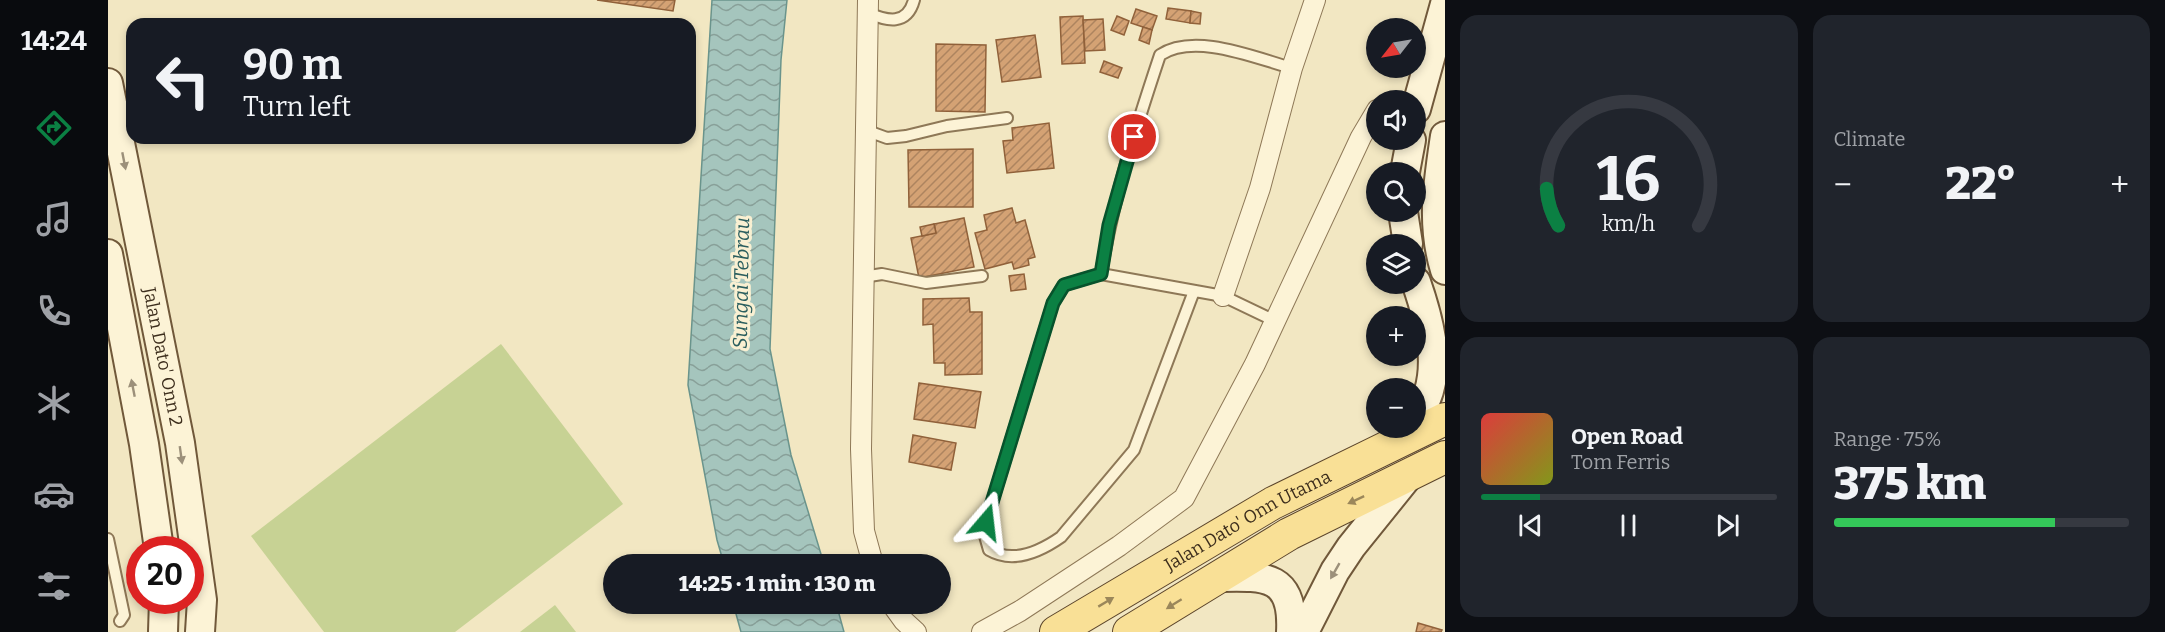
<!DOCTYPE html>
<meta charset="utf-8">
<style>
:root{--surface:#171b24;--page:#20242c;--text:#f1f3f6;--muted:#9ea1a6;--line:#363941;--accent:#0b8043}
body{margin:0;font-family:Bitter,serif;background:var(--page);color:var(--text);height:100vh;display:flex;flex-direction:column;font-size:22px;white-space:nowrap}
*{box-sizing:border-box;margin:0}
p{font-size:20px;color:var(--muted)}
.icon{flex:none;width:33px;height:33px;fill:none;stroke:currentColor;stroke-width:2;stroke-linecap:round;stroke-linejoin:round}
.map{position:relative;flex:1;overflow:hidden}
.panel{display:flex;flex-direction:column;gap:15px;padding:15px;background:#0d0f14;width:720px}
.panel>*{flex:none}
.top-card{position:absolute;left:18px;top:18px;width:570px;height:126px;border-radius:18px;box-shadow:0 3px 9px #0003;background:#171b24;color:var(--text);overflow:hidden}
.needle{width:39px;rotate:239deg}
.tools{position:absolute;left:1258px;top:18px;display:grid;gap:12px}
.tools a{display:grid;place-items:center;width:60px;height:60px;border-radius:50%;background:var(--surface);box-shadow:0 3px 9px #0003;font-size:30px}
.speed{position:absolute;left:18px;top:536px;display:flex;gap:12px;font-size:30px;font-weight:700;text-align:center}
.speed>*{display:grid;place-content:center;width:78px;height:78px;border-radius:50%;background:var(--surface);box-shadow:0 3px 9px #0003;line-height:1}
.speed .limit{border:9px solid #d22;background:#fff;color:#111}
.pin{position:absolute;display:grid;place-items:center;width:51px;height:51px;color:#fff;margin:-26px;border:3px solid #fff;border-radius:50%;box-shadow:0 2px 6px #0007}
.me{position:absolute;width:66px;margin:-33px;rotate:17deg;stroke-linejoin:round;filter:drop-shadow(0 0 4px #0008)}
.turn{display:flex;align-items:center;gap:21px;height:126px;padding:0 18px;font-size:27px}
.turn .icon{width:78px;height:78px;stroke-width:2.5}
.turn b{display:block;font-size:42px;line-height:51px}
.big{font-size:45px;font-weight:800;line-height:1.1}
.panel .card{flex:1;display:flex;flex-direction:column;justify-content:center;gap:9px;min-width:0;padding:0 21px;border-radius:18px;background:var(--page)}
.panel .dial{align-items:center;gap:0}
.dial svg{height:156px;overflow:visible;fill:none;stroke:var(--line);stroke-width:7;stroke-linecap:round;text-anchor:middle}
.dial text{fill:var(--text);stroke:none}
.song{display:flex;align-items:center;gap:18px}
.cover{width:72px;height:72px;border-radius:9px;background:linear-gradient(135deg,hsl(0 70% 55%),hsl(70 70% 35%))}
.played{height:6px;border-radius:3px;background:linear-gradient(90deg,var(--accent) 20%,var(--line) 20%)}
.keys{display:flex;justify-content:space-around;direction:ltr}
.heat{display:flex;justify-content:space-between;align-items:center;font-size:33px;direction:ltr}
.charge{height:9px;border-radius:4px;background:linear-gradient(90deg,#34c759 75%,var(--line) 0)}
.panel .tiles{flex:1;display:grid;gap:15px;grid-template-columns:repeat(2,1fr)}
.trip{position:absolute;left:495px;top:554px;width:348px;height:60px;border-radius:30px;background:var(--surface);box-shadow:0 3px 9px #0003;font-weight:800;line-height:60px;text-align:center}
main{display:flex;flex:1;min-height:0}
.dock{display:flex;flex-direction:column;width:108px;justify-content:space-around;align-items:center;background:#090b0e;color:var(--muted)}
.dock .icon{width:42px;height:42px}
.dock .active{color:var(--accent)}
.dock b{font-size:27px;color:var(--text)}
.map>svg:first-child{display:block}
</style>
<main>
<nav class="dock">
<b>14:24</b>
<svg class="icon active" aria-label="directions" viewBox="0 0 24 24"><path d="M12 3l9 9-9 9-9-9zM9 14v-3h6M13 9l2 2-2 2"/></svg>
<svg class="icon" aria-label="music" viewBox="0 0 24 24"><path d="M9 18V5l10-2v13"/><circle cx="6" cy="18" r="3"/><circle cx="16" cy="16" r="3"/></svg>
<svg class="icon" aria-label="phone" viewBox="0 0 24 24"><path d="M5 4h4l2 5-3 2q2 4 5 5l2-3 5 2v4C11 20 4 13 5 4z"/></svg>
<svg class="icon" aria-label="climate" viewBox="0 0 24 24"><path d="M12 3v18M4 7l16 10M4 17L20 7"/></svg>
<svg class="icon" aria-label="car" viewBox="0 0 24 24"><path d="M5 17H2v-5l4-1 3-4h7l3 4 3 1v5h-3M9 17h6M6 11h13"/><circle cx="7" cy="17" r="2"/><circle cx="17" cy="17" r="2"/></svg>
<svg class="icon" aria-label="filters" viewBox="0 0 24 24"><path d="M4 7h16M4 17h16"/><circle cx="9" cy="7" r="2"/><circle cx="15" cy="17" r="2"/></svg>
</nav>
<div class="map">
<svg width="1337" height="632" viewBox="0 0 1337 632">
<defs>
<pattern id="water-waves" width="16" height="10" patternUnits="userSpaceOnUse" patternTransform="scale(1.5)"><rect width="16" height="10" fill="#a5c5bd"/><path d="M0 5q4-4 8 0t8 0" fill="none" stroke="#88a099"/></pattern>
<pattern id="building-hatch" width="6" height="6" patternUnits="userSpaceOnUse" patternTransform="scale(1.5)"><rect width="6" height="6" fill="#d4a274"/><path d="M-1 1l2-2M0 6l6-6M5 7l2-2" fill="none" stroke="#ad845f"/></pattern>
</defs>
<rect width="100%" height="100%" fill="#f2e7c2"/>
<g fill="#c7d294">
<polygon points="393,344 515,504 347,632 216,632 143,536"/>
<polygon points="447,605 468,632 412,632"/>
</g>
<g fill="url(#water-waves)" stroke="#6a948c" stroke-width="1.5">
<polygon points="604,0 679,0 673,60 662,349 683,455 716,564 616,564 609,540 580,385"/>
<polygon points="625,603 728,603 736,632 633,632"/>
</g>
<g fill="url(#building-hatch)" stroke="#90613a" stroke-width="1.5">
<polygon points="489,0 567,0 565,11"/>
<polygon points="1060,8 1083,11 1082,23 1058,19"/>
<polygon points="1028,9 1049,16 1044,30 1023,23"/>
<polygon points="1083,11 1093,13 1092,24 1082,23"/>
<polygon points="975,16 977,63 954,64 952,17"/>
<polygon points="1009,16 1021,21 1016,35 1003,30"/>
<polygon points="995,19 997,50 977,51 975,20"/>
<polygon points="1035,27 1044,30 1041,44 1031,40"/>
<polygon points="927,35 933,77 894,82 888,40"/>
<polygon points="828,44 878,45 877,112 828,111"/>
<polygon points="996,61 1014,68 1010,78 992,72"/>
<polygon points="941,123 946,168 899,173 895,141 905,140 904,128"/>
<polygon points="865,149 865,207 801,207 800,150"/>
<polygon points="904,208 908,223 917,220 927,257 920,259 921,265 906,269 904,262 877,269 867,233 879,230 876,215"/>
<polygon points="856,218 866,267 811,278 803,238 828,233 826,224"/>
<polygon points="826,224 828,233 814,236 812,227"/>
<polygon points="916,274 918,289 903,291 901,276"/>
<polygon points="861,298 862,312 874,312 874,374 837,375 837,363 826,363 825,324 815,325 815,299"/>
<polygon points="811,383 873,392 867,428 806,419"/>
<polygon points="805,435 848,443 843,470 801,462"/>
<polygon points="1310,623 1334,630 1333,632 1308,632"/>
</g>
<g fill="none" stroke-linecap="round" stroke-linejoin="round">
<defs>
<g id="lane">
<path d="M760 13C779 21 799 26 806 0"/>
<polyline points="757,130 779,138 798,136 839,126 899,118"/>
<path d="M993 274C1005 199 1028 127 1052 55 1087 32 1147 58 1184 68"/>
<polyline points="755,277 774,274 818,283 874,276"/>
<path d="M1086 291 1026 450 953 537C933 551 905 564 881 550L877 536 878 522 945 303 956 285 993 274 1115 296 1165 320"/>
<polyline points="0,539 16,615 12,621"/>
</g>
<g id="street">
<polyline points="760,0 753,449 756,531 765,564"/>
<polyline points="1115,296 1152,188 1184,68 1207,0"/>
<polyline points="783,603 796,621 808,632"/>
<polyline points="874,632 912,611 1011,546 1076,498 1147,364 1253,137 1269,110"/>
</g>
<g id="secondary">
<path id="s1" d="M0 83 72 443 94 600 92 632"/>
<polyline points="1308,109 1337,4"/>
<path d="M1337 136C1330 183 1323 224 1337 270"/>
<polyline points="1297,172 1303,140"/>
<polyline points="1295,212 1300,244"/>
<polyline points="0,254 36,444 51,549"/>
<path d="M1308 282C1323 325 1337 379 1308 417"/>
<path d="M1110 577C1157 576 1186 574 1183 632"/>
<polyline points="55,632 56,600"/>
<polyline points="1196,632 1227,571 1243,547 1301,475"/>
</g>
<g id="primary">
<path id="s2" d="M948 632 1165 503 1337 419"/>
<polyline points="1021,632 1181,534 1337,457"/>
</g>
</defs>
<use href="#lane" stroke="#8e7857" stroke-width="14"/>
<use href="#street" stroke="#8e7857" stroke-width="22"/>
<use href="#secondary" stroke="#70583a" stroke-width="32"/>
<use href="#primary" stroke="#5c452b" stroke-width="34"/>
<use href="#lane" stroke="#fcf3d6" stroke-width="10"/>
<use href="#street" stroke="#fcf3d6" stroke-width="20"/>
<use href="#secondary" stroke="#fcf3d6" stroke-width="28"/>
<use href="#primary" stroke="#f9e096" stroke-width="32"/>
</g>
<defs><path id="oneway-solid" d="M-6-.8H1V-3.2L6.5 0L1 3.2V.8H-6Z" transform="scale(1.5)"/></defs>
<g fill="#9c907a">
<use href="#oneway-solid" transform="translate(16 161) rotate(79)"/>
<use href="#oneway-solid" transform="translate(25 388) rotate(-101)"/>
<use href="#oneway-solid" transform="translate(73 455) rotate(82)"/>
<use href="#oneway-solid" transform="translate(1227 571) rotate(120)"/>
</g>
<g fill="#9b875a">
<use href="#oneway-solid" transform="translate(1248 500) rotate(155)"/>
<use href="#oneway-solid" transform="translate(998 602) rotate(-31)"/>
<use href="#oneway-solid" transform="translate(1066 604) rotate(148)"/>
</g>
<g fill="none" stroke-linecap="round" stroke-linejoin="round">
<defs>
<polyline id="route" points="878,522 945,303 956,285 993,274 1001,225 1026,137"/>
</defs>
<use href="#route" stroke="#07532c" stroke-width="15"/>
<use href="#route" stroke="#0b8043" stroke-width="10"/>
</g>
<g text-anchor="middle" stroke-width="6" stroke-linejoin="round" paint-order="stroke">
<g font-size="18" fill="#3d2e1d" stroke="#f9f0d2">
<text dy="6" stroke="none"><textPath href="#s1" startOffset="279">Jalan Dato' Onn 2</textPath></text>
<text dy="6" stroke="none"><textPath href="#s2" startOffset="222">Jalan Dato' Onn Utama</textPath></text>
</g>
<g font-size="20" font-style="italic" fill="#2a5e5e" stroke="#f9f0d2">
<text transform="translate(633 283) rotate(-89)" y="7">Sungai Tebrau</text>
</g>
</g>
</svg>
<div class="tools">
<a><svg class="needle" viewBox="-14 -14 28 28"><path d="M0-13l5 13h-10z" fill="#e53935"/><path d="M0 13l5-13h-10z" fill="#9ea1a6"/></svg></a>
<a><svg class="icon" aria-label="sound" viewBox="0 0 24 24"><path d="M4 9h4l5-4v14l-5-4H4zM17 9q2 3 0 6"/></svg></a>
<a><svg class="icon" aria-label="search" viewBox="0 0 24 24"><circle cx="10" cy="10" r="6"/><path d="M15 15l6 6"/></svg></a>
<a><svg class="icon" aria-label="layers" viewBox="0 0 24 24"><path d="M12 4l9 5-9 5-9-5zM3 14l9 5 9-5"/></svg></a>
<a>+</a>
<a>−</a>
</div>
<div class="speed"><div class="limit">20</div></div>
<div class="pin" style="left:1026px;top:137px;background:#d93025"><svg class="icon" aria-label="arrive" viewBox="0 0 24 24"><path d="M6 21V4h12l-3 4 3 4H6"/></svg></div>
<svg class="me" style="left:878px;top:522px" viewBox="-20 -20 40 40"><path d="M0-17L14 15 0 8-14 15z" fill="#0b8043" stroke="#fff" stroke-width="4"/></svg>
<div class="trip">14:25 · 1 min · 130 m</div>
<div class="top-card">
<div class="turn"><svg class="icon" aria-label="left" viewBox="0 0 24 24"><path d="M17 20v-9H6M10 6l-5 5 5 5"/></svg><div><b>90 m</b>Turn left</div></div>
</div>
</div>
<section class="panel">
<div class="tiles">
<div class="card dial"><svg viewBox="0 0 100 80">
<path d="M14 69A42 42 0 1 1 86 69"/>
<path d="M14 69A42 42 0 0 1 8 50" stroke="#0b8043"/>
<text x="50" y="56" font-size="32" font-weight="700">16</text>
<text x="50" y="72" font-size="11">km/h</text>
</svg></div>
<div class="card"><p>Climate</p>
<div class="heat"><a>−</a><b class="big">22°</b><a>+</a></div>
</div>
<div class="card">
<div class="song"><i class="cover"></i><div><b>Open Road</b><p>Tom Ferris</p></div></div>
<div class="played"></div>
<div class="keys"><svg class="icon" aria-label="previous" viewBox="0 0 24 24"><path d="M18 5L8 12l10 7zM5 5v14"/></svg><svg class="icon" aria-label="pause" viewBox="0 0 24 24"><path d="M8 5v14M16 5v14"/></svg><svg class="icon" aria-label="next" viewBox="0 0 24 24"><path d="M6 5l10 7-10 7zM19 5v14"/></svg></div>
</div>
<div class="card"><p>Range · 75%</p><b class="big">375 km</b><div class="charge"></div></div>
</div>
</section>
</main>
